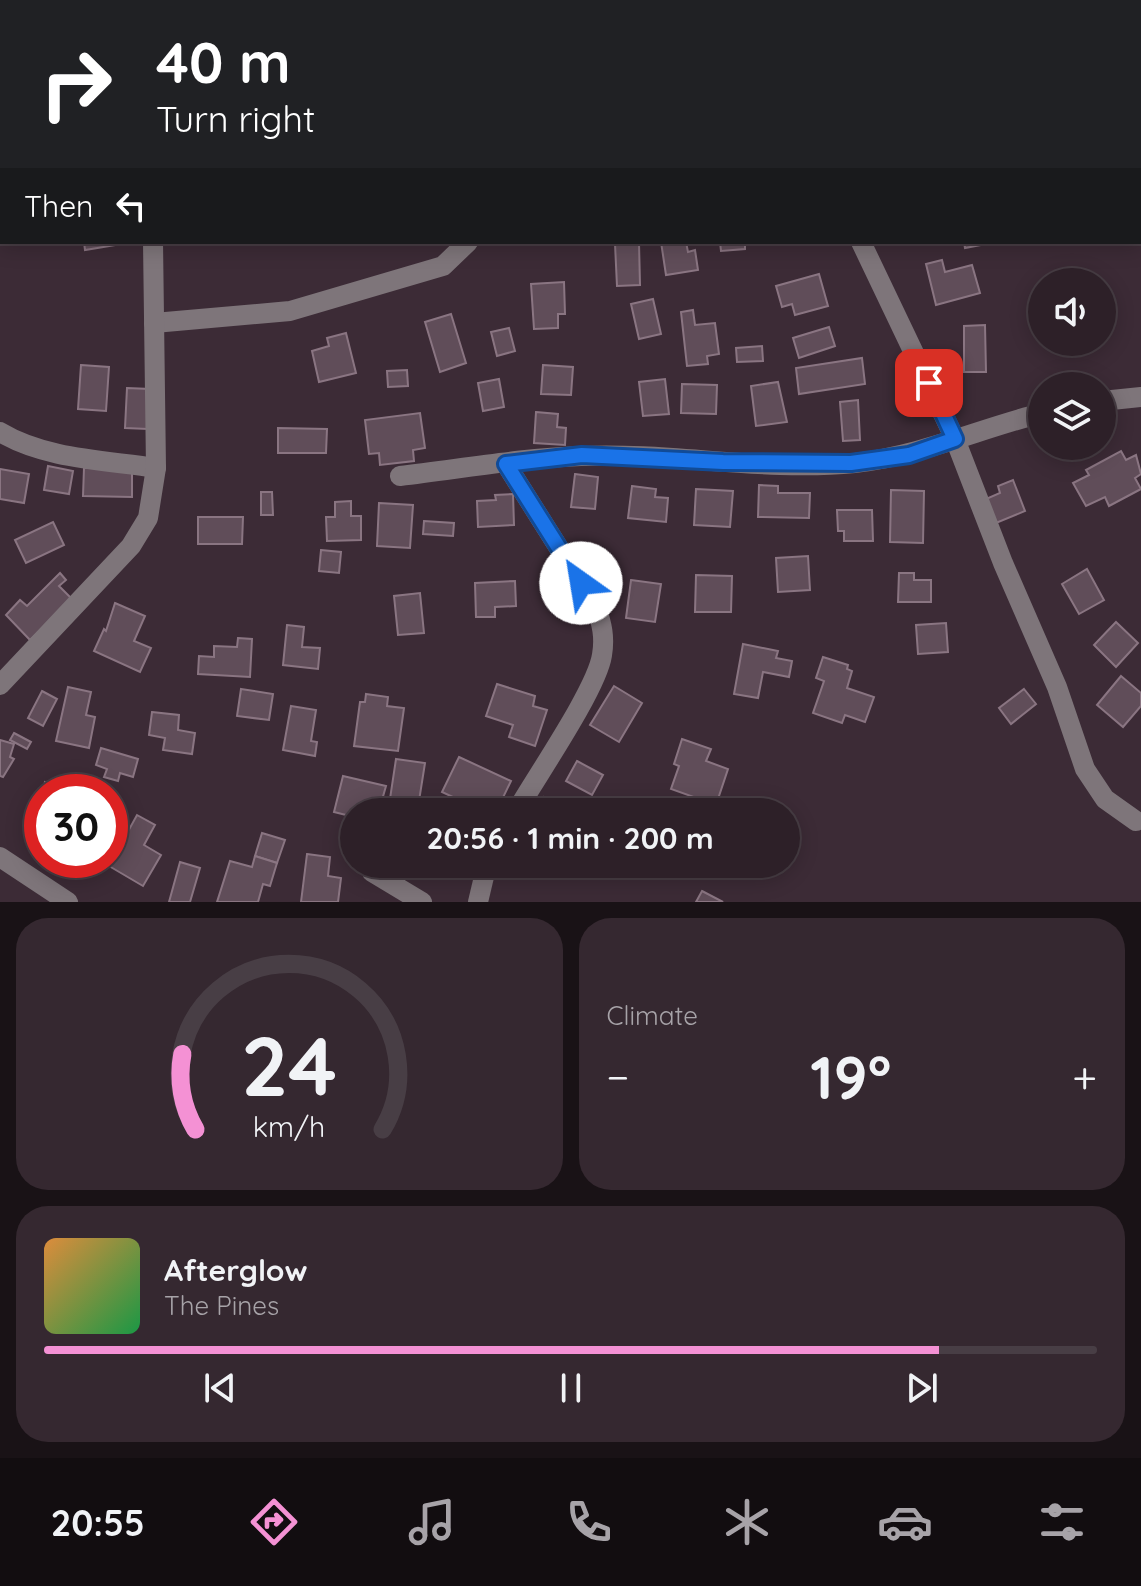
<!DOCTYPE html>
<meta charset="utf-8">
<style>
:root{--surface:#2d2028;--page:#352830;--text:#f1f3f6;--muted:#a7a3a8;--line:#483e45;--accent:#f491d4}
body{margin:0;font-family:Quicksand,sans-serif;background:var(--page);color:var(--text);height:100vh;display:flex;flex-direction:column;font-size:30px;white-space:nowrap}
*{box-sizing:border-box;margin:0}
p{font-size:26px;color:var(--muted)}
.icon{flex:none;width:44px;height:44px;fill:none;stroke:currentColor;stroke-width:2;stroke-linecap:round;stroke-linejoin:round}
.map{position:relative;height:902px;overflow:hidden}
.panel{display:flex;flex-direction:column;gap:16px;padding:16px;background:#191216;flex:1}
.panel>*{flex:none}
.hud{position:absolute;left:0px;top:0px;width:1142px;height:244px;box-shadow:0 4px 20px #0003,0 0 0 2px var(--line);background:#202124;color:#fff;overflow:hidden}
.fabs{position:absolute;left:1028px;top:268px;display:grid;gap:16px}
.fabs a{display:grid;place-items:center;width:88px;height:88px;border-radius:50%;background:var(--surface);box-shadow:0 4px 20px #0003,0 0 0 2px var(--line);font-size:40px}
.speed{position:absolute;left:24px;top:774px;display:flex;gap:16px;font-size:40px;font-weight:700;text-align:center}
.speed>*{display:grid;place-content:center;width:104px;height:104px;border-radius:50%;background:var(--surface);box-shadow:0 4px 20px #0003,0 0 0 2px var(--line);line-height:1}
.speed .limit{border:12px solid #d22;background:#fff;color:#111}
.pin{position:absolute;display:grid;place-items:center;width:68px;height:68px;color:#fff;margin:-34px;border-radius:16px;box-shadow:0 4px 12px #0006}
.me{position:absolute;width:88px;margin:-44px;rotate:328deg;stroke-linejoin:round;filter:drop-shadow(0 0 6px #0008)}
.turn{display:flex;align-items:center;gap:28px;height:168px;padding:0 24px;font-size:36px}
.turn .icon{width:104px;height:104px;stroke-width:2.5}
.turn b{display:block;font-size:56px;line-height:68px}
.then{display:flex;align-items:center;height:76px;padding:0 24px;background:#0003;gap:16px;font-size:30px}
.big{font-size:60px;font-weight:800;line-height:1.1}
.panel .card{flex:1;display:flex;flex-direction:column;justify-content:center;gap:12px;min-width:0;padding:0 28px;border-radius:32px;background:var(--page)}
.panel .dial{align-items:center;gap:0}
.dial svg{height:208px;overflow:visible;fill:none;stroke:var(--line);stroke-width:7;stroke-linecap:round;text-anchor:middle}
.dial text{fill:var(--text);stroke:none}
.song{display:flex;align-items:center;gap:24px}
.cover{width:96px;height:96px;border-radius:12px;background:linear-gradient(135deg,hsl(30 70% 55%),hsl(140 70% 35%))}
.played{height:8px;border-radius:4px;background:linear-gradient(90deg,var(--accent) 85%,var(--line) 85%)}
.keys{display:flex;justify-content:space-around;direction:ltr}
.heat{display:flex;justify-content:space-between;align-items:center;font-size:44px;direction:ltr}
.panel .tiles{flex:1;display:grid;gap:16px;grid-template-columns:1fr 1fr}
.card:last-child{grid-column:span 2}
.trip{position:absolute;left:340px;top:798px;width:460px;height:80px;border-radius:40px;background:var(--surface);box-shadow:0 4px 20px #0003,0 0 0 2px var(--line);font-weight:800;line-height:80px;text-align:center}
.dock{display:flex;height:128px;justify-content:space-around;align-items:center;background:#120d10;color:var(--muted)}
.dock .icon{width:56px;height:56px}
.dock .current{color:var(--accent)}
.dock b{font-size:36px;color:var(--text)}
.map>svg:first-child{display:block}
</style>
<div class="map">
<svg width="1141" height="902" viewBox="0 0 1141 902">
<rect width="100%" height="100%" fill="#3c2b36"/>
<g fill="#604d59" stroke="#8a7582" stroke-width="2">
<polygon points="0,0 62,0 2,2"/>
<polygon points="154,0 219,0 219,2 155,2"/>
<polygon points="0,151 2,152 2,240 0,240"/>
<polygon points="84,242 122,242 122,244 85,250"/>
<polygon points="661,242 686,242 688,252 695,250 698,270 666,275"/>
<polygon points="720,242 745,242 745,249 721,251"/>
<polygon points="964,242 985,242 986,244 965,248"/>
<polygon points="639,243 640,285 617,286 615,244"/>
<polygon points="942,260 945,272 972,265 980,293 936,305 926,264"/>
<polygon points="819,274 828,306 795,315 792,304 782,307 776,286"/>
<polygon points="564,282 565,314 558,314 558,328 534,329 531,284"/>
<polygon points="653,299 661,334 639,339 631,304"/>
<polygon points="693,310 695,325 715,323 719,354 707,356 708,364 687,366 681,312"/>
<polygon points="451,314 466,363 440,372 425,322"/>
<polygon points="985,325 986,372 964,372 964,326"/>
<polygon points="829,327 835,346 799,358 793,338"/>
<polygon points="509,328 515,351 497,356 491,332"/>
<polygon points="346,333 356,373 319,382 312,351 329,346 327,338"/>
<polygon points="762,346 763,361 737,362 736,348"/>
<polygon points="862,358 865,384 799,394 796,368"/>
<polygon points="81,365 109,367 106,411 78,409"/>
<polygon points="543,365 573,367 571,395 541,394"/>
<polygon points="407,370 408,386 388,387 387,371"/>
<polygon points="499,379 504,407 483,411 478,383"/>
<polygon points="665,379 669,414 643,416 639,382"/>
<polygon points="778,382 787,422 756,426 751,386"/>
<polygon points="682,384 717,385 716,414 681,413"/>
<polygon points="127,388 150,389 148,429 125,428"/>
<polygon points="858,400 860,440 843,441 840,402"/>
<polygon points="536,412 558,414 557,427 566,428 565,445 534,443"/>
<polygon points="420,413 425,448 413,450 414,461 380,465 379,453 369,454 365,420"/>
<polygon points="278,428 327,429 326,453 278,453"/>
<polygon points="1121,451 1126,460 1136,455 1141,474 1135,478 1141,489 1109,506 1105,497 1086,506 1073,483 1089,475 1086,470"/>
<polygon points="48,466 73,471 69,494 44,490"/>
<polygon points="84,468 132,468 132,497 83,496"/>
<polygon points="0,469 29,474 24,503 0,499"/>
<polygon points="575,474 598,477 595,509 571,507"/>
<polygon points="1013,480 1025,511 996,523 986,499 1000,493 998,486"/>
<polygon points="759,485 778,486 778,493 810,493 809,518 758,517"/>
<polygon points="632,486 656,489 655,497 668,498 666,522 628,518"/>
<polygon points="696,489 733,491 730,527 694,525"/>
<polygon points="891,490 924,491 923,543 890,542"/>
<polygon points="261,492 272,492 273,515 261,515"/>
<polygon points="513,494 514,525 478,527 477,501 496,500 495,495"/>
<polygon points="351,501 351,516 361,516 361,540 327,541 326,517 335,517 335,502"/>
<polygon points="379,503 413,505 410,548 377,546"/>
<polygon points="837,510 872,510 873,541 844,541 844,531 838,531"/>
<polygon points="198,517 243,517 242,544 198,544"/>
<polygon points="424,521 454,523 453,536 423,534"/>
<polygon points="53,522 64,545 26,563 15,540"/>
<polygon points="321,550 341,552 339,573 319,571"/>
<polygon points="808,556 810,590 778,592 776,558"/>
<polygon points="1087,569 1104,600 1079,614 1062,584"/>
<polygon points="60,573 66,580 59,586 72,599 30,640 6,615 20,600 27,606"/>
<polygon points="899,573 914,573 914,580 931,580 931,602 898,602"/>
<polygon points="696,575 732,576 731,612 695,612"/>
<polygon points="631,580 661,584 655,622 626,618"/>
<polygon points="515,581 516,606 495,607 495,617 476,617 475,583"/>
<polygon points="420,593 424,633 398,635 394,596"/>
<polygon points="115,603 145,616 134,641 151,648 140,672 94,651 104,629 106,631"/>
<polygon points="1116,622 1138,643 1116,667 1094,645"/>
<polygon points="946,623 948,652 918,654 916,625"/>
<polygon points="287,625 304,627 302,647 320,648 318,669 283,665"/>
<polygon points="238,638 252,639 250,677 198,674 199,656 214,657 214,646 237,647"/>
<polygon points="743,644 778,651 776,658 792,661 789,677 763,672 758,698 734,694"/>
<polygon points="823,657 848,665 847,669 852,671 847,688 874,697 865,722 845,715 842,723 813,713 824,681 816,678"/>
<polygon points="1121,676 1141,693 1141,706 1123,727 1097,705"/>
<polygon points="497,684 535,696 533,706 547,710 535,746 509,737 513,725 486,716"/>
<polygon points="614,686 642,703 619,742 590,725"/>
<polygon points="68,687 91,692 86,715 95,717 89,748 56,741"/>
<polygon points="241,689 273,694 269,720 237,716"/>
<polygon points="1024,689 1036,704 1011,724 999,708"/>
<polygon points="42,691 57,699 43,726 28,718"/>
<polygon points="366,694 388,697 387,706 404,708 398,751 354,746 360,702 365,702"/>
<polygon points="291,706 316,710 311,741 317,742 315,756 283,750"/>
<polygon points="152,712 179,715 178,730 195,733 192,754 163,750 165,738 149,735"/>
<polygon points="14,733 31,742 27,749 10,740"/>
<polygon points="682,739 711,749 706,761 728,769 716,805 671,789 679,766 674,764"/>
<polygon points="0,740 14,744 10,757 14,759 3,777 0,776"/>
<polygon points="101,748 138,759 133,777 120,773 118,781 104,777 107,769 96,765"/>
<polygon points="459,757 511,781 496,812 485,812 442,792"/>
<polygon points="396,759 425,763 419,801 401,799 399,812 388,812"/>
<polygon points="577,761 603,775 592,795 566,781"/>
<polygon points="343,776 386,786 380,807 375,806 373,812 354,812 354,817 334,812"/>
<polygon points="45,782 84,789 83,792 43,792"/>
<polygon points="544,797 576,812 537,812"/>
<polygon points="42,800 42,825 31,823 34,803 41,804"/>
<polygon points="137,815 155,825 144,845 161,855 143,886 109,866"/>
<polygon points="262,833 285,840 277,863 255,856"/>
<polygon points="307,854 330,857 328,876 341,878 338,902 301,902"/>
<polygon points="255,856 277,863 270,886 263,884 258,902 217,902 230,861 252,867"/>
<polygon points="180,862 200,868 190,902 169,902"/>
<polygon points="409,864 431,864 427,877 407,871"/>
<polygon points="702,891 723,902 696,902"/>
</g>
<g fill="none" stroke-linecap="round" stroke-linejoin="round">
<g stroke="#7e757a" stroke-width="20">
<polyline points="103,0 104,2"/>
<polyline points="391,0 398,2"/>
<polyline points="566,0 567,2"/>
<polyline points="748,0 749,2"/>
<polyline points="444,2 452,0"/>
<polyline points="861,242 955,439 1003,563 1057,687 1085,769 1105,799 1136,821"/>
<polyline points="154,323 290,311 443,266 468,242"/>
<polyline points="1102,401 1141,397"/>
<path d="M0 432C45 459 104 460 156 468"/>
<path d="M506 464 596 607C602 624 605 637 602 655 597 689 536 777 516 812"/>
<path d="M400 476C460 469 521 458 581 456 672 452 764 472 855 463 920 456 979 429 1042 413"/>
<polyline points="0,685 131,546 148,518 156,468 153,242"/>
<polyline points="0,857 68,902"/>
<polyline points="372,872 422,902"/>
<polyline points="478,902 487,864"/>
</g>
</g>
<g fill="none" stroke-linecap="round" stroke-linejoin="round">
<defs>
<polyline id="route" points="581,583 506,464 582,455 723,462 851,463 909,455 955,439 929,383"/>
</defs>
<use href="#route" stroke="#114b97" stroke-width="20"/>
<use href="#route" stroke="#1a73e8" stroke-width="14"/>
</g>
</svg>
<div class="fabs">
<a><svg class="icon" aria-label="sound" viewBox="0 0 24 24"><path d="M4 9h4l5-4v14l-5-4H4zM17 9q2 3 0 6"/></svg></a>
<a><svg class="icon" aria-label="layers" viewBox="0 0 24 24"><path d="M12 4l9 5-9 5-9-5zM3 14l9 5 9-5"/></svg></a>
</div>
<div class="speed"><div class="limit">30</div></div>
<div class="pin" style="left:929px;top:383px;background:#d93025"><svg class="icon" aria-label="arrive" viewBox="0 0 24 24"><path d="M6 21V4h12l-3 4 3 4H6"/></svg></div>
<svg class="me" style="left:581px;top:583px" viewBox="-20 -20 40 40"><circle r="19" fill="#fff"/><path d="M0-13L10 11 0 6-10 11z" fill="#1a73e8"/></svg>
<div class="trip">20:56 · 1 min · 200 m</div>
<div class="hud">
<div class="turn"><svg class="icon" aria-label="right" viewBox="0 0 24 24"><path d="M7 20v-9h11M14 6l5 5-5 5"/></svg><div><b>40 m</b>Turn right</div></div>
<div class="then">Then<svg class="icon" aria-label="left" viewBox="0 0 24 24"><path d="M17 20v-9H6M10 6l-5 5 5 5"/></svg></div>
</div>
</div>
<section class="panel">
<div class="tiles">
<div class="card dial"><svg viewBox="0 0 100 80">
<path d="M14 69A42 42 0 1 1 86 69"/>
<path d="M14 69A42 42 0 0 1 9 40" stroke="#f491d4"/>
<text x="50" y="56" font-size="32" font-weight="700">24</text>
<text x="50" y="72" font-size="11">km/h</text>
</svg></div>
<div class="card"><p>Climate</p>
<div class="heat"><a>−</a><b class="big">19°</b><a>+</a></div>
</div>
<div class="card">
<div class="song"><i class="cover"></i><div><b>Afterglow</b><p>The Pines</p></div></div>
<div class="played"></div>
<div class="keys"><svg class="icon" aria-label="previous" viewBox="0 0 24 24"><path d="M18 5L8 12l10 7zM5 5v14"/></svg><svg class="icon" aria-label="pause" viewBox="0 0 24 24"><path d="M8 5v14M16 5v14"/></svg><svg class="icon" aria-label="next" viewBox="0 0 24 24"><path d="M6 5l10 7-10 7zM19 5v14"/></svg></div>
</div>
</div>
</section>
<nav class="dock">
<b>20:55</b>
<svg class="icon current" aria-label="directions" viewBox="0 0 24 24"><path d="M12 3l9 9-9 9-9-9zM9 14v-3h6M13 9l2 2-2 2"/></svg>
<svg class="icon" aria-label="music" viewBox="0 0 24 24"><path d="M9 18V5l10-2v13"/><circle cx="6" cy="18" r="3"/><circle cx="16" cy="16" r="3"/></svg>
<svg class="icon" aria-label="phone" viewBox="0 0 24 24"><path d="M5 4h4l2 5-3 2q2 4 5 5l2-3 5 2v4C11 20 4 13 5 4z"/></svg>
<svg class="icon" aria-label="climate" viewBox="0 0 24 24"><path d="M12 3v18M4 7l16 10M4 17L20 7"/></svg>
<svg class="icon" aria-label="car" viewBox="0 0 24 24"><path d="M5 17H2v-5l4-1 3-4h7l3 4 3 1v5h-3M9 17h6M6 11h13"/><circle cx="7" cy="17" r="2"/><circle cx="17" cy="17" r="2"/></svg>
<svg class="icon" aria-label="filters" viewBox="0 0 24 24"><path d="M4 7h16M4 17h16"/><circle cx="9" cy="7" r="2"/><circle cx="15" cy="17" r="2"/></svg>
</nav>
